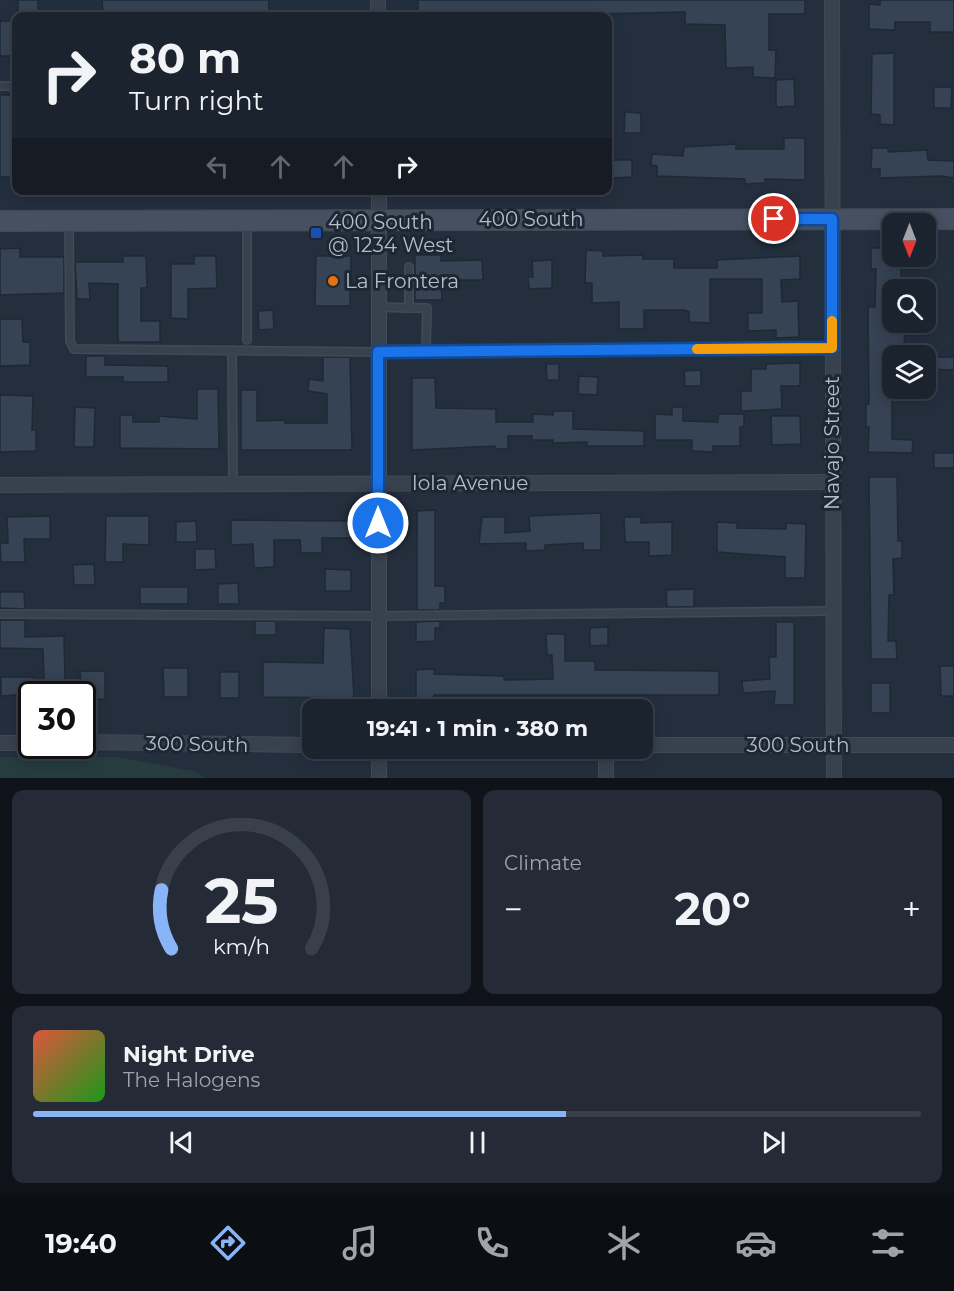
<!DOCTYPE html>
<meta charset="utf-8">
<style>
:root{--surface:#1b232e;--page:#242b36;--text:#f1f3f6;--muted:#a0a4aa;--line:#39404a;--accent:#8ab4f8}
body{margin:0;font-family:Montserrat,sans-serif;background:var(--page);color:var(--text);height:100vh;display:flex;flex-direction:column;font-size:22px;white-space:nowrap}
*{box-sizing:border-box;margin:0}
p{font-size:20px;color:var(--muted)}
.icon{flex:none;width:33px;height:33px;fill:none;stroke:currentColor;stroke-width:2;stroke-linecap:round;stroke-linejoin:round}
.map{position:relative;height:778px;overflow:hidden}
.side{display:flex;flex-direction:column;gap:12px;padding:12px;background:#0f1319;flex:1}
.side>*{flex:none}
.banner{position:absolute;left:12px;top:12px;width:600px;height:183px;border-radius:12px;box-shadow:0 3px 15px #0003,0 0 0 2px var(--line);background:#1b232e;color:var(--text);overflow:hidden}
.needle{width:39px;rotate:180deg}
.tools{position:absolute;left:882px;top:213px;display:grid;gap:12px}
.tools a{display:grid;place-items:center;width:54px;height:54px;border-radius:12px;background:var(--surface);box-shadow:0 3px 15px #0003,0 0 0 2px var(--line);font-size:30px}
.speed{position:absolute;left:18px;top:681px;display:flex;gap:12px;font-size:30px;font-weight:700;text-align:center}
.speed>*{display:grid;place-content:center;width:78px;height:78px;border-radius:50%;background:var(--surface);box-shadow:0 3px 15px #0003,0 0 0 2px var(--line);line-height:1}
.speed .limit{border:3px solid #111;border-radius:9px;background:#fff;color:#111}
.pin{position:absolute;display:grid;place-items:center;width:51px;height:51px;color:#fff;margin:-26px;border:3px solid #fff;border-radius:50%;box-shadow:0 2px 6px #0007}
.me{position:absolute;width:66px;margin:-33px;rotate:0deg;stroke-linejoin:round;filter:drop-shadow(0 0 4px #0008)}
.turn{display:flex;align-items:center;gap:21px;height:126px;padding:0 18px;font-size:27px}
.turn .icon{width:78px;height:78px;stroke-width:2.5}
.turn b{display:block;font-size:42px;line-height:51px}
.lanes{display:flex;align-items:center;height:57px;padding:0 18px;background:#0003;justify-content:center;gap:30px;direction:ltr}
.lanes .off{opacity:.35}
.big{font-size:45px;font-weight:700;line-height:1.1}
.side .tile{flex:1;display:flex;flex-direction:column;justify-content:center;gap:9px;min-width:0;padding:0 21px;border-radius:12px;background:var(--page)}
.side .dial{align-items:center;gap:0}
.dial svg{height:156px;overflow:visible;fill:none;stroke:var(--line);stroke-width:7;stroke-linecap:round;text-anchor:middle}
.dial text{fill:var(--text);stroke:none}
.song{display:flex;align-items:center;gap:18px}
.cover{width:72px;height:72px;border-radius:9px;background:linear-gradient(135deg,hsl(10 70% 55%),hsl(120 70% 35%))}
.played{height:6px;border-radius:3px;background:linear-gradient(90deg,var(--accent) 60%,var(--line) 60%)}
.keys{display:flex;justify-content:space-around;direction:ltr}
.heat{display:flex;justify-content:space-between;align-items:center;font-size:33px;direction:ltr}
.side .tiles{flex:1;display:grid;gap:12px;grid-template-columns:1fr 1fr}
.tile:last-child{grid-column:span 2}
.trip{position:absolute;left:302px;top:699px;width:351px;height:60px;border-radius:12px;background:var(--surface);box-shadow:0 3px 15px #0003,0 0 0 2px var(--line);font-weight:700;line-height:60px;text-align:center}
.tab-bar{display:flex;height:96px;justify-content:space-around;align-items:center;background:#0b0e12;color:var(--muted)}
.tab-bar .icon{width:42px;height:42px}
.tab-bar .on{color:var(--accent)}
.tab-bar b{font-size:27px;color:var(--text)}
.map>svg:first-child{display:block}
</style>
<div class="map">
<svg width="954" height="778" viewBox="0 0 954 778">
<rect width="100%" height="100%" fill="#242f3e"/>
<polygon fill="#263c3f" points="0,757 117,757 194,771 206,778 0,778"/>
<g fill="#364354" stroke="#1f2835" stroke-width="1.5">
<rect x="18" y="0" width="20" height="16"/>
<polygon points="102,0 269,0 269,13 230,13 230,16 103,16"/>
<polygon points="418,0 805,0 805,14 769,14 769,50 776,50 775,78 753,77 753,67 726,68 725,25 685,24 685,12 596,14 597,16 418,16"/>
<polygon points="880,0 954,0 954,32 930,32 930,22 895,22 895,30 869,29 869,4 880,5"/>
<rect x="0" y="21" width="16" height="35"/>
<polygon points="894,53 894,125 880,124 880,115 871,114 872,54"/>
<polygon points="794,79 795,106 776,107 776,80"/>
<polygon points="934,87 952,87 951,108 934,108"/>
<polygon points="0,95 16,95 15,177 0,177"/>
<polygon points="625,112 641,113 641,133 624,133"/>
<polygon points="784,138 805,138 805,180 765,179 765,183 745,184 745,179 657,176 657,166 651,165 652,154 683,156 684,147 736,144 736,149 784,149"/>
<polygon points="872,148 888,148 888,152 927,150 928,160 954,161 954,178 941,176 880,178 880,169 871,169"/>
<polygon points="612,160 632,160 632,177 612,178"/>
<polygon points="20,248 20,257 64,257 64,293 0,295 0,249"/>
<polygon points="871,248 892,248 892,256 906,256 906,268 901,268 901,290 892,290 892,322 905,322 904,351 897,351 897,356 892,356 892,439 913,440 912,453 868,452 869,427 866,427 866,404 869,404 868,307 875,307 876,269 871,269"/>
<polygon points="586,250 603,251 603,256 643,255 643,259 674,259 674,268 717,268 717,260 800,256 800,279 781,280 782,302 798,301 799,337 776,338 776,330 748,331 748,313 762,313 762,279 710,279 710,323 689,322 689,312 685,310 644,310 644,329 619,329 619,302 592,303 592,283 585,283"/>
<polygon points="415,255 441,255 441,261 482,260 483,280 441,280 442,300 415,300"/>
<polygon points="123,256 146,256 147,288 141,288 141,321 160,321 160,342 118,342 118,284 89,283 90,299 77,299 75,262 123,262"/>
<polygon points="194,256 216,256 217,288 188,289 188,319 171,318 171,264 194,264"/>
<polygon points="316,256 351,256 350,306 315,306"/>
<polygon points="552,260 552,288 529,289 528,277 533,277 532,261"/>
<polygon points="273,310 274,329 259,330 258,311"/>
<polygon points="0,319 22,319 23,342 30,342 30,365 0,366"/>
<polygon points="86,356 105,356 105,365 168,366 168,382 123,382 123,377 86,377"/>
<polygon points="323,357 350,357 352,450 241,450 241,390 257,390 257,421 285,420 285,423 327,423 327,394 308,391 309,379 323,381"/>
<polygon points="926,357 954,357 954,370 926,369"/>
<polygon points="800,363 800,386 781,386 782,409 741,411 741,391 751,391 751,369 766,369 766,364"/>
<polygon points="546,364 559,364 559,380 547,380"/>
<polygon points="701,370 701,386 685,386 684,371"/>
<polygon points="579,376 598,377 597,395 578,394"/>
<polygon points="412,378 435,378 436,408 496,409 496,422 533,422 533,414 553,415 553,411 573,411 573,429 644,431 644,446 587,446 587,442 553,443 553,440 532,440 532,436 508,436 508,449 495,449 495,446 412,450"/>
<polygon points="197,389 218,389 219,449 120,448 120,415 133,415 133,422 159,422 159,416 197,419"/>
<polygon points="0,395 33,396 32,430 36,430 36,451 0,452"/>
<polygon points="75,407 95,408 94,447 74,447"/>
<polygon points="672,407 683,407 683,421 718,422 718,414 744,414 744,427 740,427 740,446 713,446 713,452 692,451 692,440 655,440 655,414 672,415"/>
<polygon points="771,416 800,416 801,444 772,445"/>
<rect x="934" y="453" width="20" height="15"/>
<polygon points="869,477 897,477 898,541 902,541 902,558 893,559 894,595 889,595 888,641 896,641 897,659 871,659"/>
<polygon points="435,510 435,586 445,586 445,603 440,603 440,610 417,610 417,511"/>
<polygon points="601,513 601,550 583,550 583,543 545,545 545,550 526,551 526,543 479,544 482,517 505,517 505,533 530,531 529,516"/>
<polygon points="50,516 50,539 24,539 25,562 1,562 0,543 8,543 7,517"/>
<polygon points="106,516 149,516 149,545 123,544 123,562 105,562"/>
<polygon points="624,517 641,517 641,523 672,522 672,555 649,556 649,542 625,542"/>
<polygon points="231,520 352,521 352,538 322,538 322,553 301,553 300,540 274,540 274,567 254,568 253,544 231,545"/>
<polygon points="196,521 197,542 176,542 176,522"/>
<polygon points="717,522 737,523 737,528 786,529 786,523 806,524 805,578 785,578 785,557 717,552"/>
<polygon points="195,549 215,549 216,569 195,570"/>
<polygon points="94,564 95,585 74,585 73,565"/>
<polygon points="325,569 351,570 351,591 325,591"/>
<polygon points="238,583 239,604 218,604 218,584"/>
<rect x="140" y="587" width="48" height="17"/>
<polygon points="694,589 694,607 667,607 666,590"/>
<polygon points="0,592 24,592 25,609 0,608"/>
<polygon points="0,620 25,620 25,637 64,636 65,680 44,681 43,649 0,648"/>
<rect x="255" y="621" width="21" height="14"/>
<polygon points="440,621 440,628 435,628 435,641 416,642 416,622"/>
<polygon points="776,622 794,622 794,705 774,705 775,691 743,693 742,681 770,679 769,657 776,657"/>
<polygon points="608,627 608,645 590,646 590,628"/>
<polygon points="324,628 350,629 354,698 263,697 263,662 323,663"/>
<polygon points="546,634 565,634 565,661 595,661 595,670 719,671 719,695 434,695 434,698 416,698 416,670 434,669 434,674 504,676 504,680 553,679 552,655 547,655"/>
<polygon points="940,666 954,666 954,696 941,696"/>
<polygon points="163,668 188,668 188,697 164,697"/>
<polygon points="80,671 105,671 105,699 82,700"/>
<rect x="220" y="672" width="19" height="26"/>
<polygon points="1,677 34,677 33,694 1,696"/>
<rect x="871" y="683" width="19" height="30"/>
</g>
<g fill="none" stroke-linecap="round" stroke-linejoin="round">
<defs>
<g id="lane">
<polyline points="0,86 16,86"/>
<polyline points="69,222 70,341 74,349 378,352 832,348"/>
<polyline points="247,223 247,340"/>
<polyline points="378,307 409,308 409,267"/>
<polyline points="409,308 427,308 426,351"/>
<polyline points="232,350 233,484"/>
<polyline points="0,614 379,616 833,611"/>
</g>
<g id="street">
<polyline points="378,0 378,16"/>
<polyline points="832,0 834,778"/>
<polyline points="379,190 379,710"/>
<polyline points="0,485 832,482"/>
<polyline points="82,742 312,745"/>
<polyline points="0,743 32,743"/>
<polyline points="642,745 954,745"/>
<polyline points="379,748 379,778"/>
<polyline points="606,778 606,748"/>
</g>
<polyline id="secondary" points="0,221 954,219"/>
</defs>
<use href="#lane" stroke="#414a57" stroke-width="10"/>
<use href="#street" stroke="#414a57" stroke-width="16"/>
<use href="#secondary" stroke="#414a57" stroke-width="22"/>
<use href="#lane" stroke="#38414e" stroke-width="7"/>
<use href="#street" stroke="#38414e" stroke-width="14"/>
<use href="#secondary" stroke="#465061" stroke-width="20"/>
</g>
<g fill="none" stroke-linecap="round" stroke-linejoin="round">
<defs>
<polyline id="route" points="378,523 378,352 832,348 832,219 774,219"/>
</defs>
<use href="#route" stroke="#114b97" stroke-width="15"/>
<use href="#route" stroke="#1a73e8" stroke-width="10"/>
<polyline stroke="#f59e0b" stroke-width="10" points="697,349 832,348 832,321"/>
</g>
<rect fill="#1a4fb4" stroke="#1d2633" stroke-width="2" x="310" y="227" width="12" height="12" rx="3"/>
<circle fill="#e8710a" stroke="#1d2633" stroke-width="2" cx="333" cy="281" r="6"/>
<g text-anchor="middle" stroke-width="6" stroke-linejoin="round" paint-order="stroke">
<g font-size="20" fill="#b4bcc9" stroke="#1d2633">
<text x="531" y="226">400 South</text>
<text transform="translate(832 443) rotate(-90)" y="7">Navajo Street</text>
<text x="470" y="490">Iola Avenue</text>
<text transform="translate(197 744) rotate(1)" y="7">300 South</text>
<text x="798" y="752">300 South</text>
</g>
<g font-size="20" fill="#b4bcc9" stroke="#1d2633" text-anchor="start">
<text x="328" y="229">400 South<tspan x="328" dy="23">@ 1234 West</tspan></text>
<text x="345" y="288">La Frontera</text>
</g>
</g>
</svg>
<div class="tools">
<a><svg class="needle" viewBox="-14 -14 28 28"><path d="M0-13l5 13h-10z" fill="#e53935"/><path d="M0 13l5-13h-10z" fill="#a0a4aa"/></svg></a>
<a><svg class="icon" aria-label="search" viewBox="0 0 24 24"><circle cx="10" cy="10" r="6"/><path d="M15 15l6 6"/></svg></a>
<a><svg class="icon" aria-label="layers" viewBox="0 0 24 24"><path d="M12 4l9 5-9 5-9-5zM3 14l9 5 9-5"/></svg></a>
</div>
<div class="speed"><div class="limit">30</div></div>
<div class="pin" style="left:774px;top:219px;background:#d93025"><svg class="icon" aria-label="arrive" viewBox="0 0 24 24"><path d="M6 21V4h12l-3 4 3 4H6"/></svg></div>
<svg class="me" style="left:378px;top:523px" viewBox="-20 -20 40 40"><circle r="17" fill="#1a73e8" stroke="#fff" stroke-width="3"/><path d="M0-11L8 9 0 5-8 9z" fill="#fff"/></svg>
<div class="trip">19:41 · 1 min · 380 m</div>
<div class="banner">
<div class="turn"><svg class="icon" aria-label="right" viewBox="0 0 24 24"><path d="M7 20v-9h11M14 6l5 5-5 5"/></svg><div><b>80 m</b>Turn right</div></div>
<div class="lanes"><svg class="icon off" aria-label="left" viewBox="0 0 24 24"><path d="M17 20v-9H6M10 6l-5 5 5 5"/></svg><svg class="icon off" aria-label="ahead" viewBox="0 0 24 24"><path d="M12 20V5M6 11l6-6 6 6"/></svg><svg class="icon off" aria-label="ahead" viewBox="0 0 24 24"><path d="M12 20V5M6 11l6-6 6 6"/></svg><svg class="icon" aria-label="right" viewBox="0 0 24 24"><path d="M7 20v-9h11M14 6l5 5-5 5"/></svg></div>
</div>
</div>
<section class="side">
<div class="tiles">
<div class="tile dial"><svg viewBox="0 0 100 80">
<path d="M14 69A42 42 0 1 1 86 69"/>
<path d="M14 69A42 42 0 0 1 9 39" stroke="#8ab4f8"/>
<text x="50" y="56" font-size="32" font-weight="700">25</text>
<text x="50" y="72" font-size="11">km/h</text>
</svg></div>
<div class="tile"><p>Climate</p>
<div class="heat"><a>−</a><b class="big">20°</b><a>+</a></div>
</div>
<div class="tile">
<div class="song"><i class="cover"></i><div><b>Night Drive</b><p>The Halogens</p></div></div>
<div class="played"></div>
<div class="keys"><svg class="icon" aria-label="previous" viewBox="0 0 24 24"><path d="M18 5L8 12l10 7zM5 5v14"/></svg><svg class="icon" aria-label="pause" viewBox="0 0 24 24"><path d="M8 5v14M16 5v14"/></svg><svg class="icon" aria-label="next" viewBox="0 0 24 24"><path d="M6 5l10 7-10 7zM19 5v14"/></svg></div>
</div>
</div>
</section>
<nav class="tab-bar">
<b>19:40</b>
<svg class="icon on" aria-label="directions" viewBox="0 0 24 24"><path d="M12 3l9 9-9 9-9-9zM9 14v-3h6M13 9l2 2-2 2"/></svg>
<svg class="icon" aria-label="music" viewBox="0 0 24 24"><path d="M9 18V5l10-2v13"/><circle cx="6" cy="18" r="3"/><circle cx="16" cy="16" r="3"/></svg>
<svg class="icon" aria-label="phone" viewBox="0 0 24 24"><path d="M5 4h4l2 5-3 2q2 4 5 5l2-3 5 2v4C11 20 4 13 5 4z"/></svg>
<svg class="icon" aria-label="climate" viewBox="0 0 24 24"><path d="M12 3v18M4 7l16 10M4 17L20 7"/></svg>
<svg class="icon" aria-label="car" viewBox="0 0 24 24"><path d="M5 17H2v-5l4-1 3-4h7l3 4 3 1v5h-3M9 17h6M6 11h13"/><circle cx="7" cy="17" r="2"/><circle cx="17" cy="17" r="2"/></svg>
<svg class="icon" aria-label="filters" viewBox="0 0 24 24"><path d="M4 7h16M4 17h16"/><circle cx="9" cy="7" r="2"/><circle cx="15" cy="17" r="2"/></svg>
</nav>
